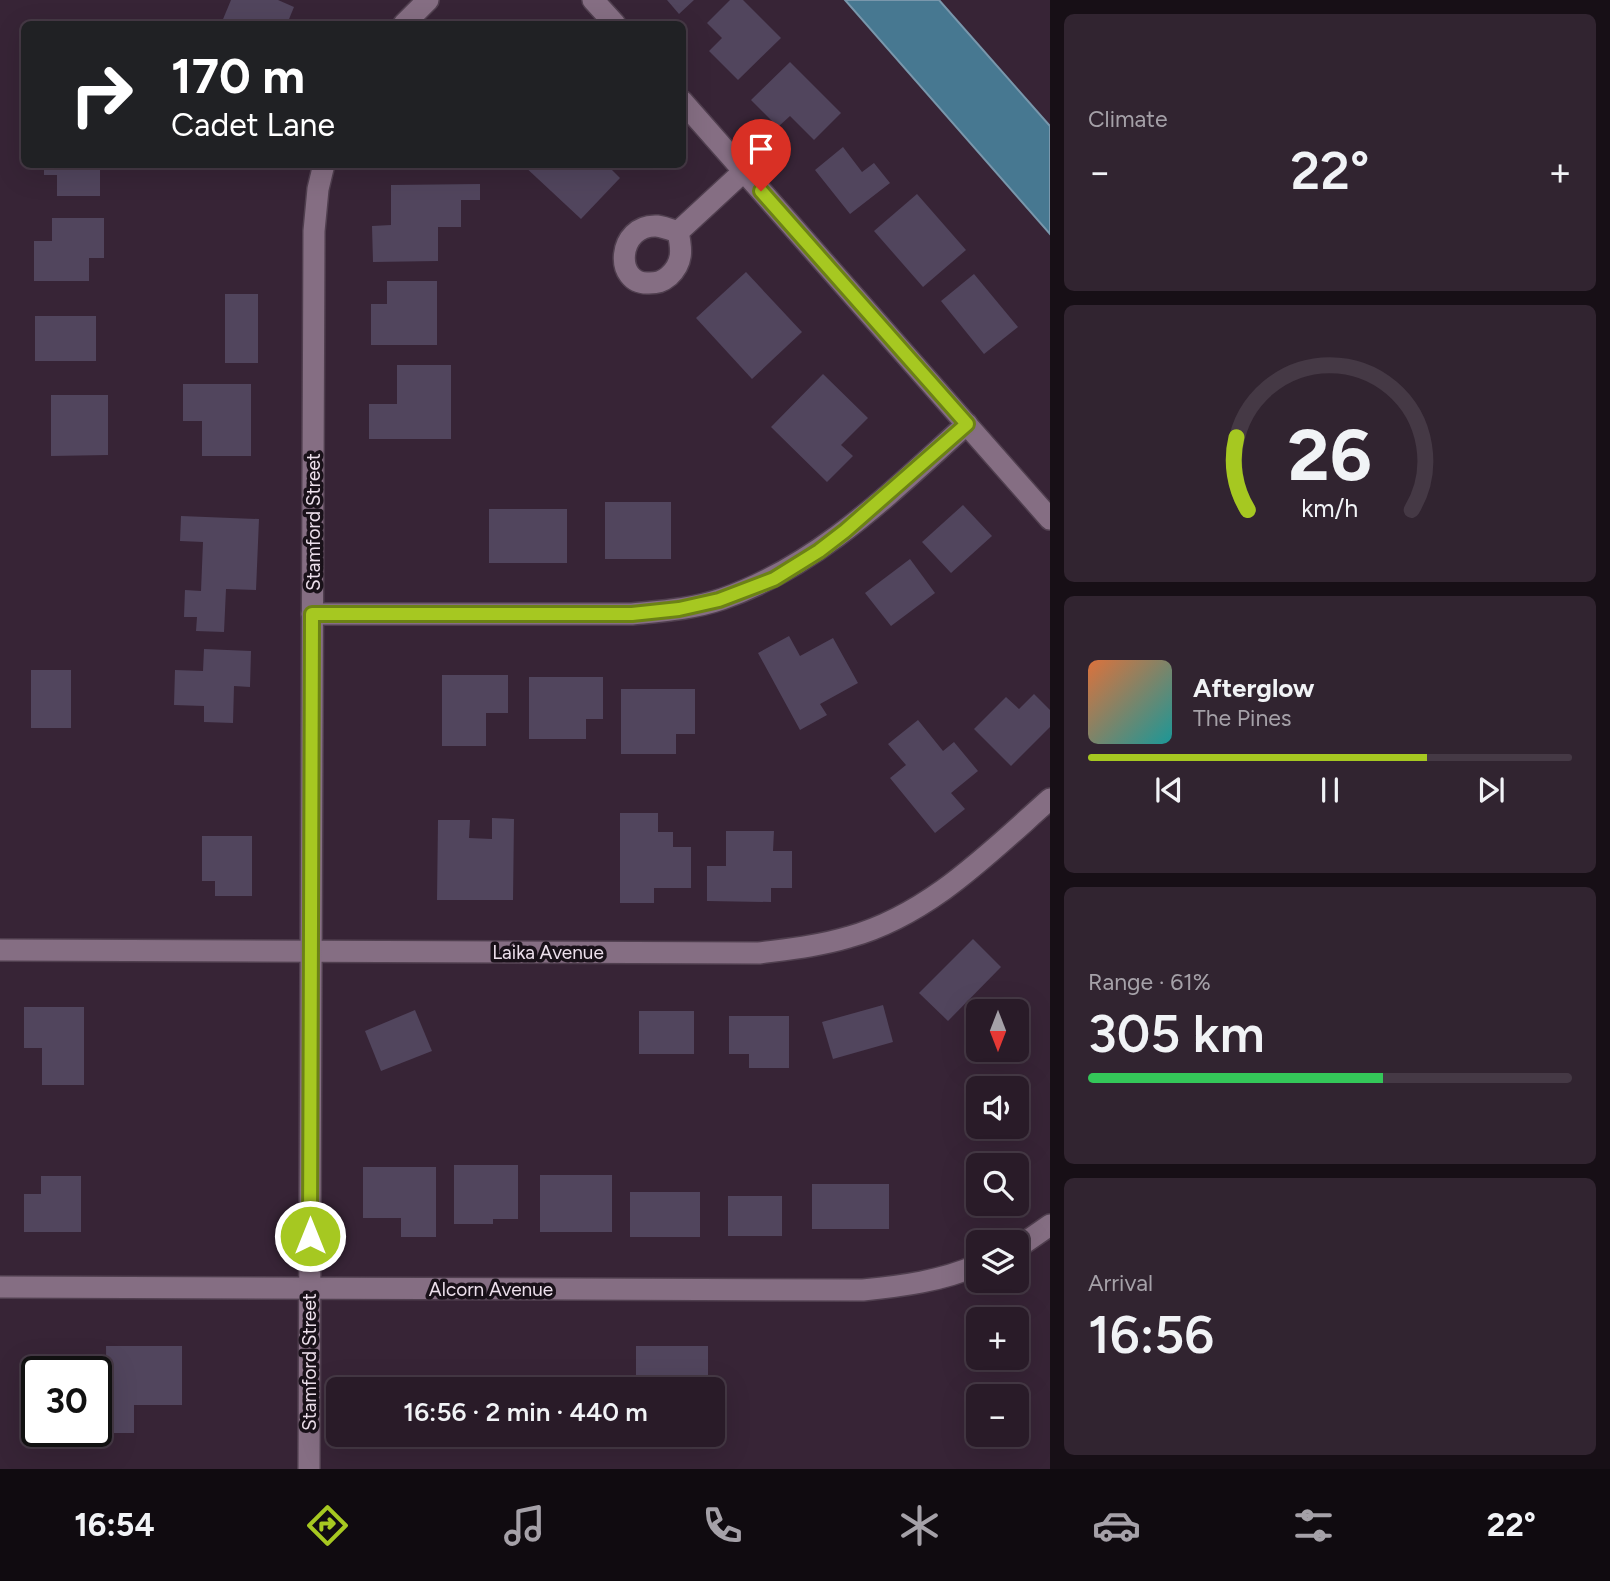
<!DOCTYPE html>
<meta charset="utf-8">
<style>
:root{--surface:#291b28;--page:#312430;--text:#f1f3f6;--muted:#a5a1a8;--line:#453945;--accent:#a6c821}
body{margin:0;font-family:Figtree,sans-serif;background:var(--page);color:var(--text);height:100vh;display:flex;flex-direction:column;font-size:26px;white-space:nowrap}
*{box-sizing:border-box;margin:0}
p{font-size:23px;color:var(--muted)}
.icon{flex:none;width:38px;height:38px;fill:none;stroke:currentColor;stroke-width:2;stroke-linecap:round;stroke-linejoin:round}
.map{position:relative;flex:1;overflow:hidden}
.drawer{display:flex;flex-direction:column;gap:14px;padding:14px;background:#170f16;width:560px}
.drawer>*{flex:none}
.guide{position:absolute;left:21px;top:21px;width:665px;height:147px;border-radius:10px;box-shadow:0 7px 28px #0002,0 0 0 2px var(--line);background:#202124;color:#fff;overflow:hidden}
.needle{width:46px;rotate:180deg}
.tools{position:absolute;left:966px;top:999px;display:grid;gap:14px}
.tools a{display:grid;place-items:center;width:63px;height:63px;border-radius:10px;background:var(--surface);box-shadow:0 7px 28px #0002,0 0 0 2px var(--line);font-size:35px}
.speed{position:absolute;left:21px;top:1356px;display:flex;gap:14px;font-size:35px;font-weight:700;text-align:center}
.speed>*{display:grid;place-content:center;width:91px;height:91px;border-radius:50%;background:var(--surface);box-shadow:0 7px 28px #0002,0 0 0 2px var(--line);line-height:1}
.speed .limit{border:4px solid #111;border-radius:10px;background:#fff;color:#111}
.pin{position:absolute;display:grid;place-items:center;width:60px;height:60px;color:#fff;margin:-72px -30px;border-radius:50% 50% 50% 0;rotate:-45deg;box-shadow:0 0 7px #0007}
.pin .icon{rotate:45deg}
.me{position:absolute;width:77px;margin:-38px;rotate:0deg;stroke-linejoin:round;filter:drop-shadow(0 0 5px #0008)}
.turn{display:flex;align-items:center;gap:24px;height:147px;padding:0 35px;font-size:32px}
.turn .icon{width:91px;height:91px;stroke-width:2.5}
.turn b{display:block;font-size:49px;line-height:60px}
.big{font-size:52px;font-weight:600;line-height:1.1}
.drawer .widget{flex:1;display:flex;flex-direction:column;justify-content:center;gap:10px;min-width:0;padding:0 24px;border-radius:10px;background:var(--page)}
.drawer .dial{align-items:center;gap:0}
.dial svg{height:182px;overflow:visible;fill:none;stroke:var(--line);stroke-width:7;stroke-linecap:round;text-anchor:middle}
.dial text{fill:var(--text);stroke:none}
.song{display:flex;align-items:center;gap:21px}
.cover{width:84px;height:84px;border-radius:10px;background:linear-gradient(135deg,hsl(20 70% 55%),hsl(180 70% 35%))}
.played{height:7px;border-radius:4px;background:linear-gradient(90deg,var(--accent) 70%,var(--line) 70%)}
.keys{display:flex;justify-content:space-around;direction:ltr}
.heat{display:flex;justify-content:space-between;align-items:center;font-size:38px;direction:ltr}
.charge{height:10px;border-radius:5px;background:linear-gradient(90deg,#34c759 61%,var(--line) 0)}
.trip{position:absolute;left:326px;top:1377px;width:399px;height:70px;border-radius:10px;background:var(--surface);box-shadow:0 7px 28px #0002,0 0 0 2px var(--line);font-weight:600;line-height:70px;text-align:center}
.menu{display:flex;height:112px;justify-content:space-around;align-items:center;background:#100b10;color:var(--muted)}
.menu .icon{width:49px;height:49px}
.menu .on{color:var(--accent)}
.menu b{font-size:32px;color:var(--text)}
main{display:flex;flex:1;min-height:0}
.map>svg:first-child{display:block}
</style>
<main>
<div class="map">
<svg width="1050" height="1469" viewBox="0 0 1050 1469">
<rect width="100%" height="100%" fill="#372436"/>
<polygon fill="#477891" stroke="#7997ac" stroke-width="2" points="845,0 939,0 1050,126 1050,234"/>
<g fill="#51455d">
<polygon points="231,0 278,0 294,7 287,24 221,24"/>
<polygon points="667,0 694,0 679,14"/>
<polygon points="730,0 743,0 781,38 738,80 709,51 722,38 707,23"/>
<polygon points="790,62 841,113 814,140 790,116 778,127 751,100"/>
<polygon points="843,147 862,172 874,163 890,183 850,214 815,170"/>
<polygon points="44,164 100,164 100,196 57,196 57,175 44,175"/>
<polygon points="522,164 606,164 620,178 581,219"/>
<polygon points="480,184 480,200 461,200 461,227 438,227 438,261 373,262 372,226 391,225 391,185"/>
<polygon points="917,194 966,250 923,287 874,231"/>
<polygon points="52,218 104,218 104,258 89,258 89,281 34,281 34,241 52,241"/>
<polygon points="746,272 802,332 752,379 696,318"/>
<polygon points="974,274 1018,327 984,354 941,301"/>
<polygon points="387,281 437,281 437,345 371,345 371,304 387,304"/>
<rect x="225" y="294" width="33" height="69"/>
<rect x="35" y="316" width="61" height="45"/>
<polygon points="397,365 451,365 451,439 369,439 369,404 397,404"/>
<polygon points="823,374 868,418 841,445 853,456 827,482 771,427"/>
<polygon points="183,384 251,384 251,456 202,456 202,421 183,421"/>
<polygon points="51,395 108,395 108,455 51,456"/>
<rect x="605" y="502" width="66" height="57"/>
<polygon points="963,505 992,536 951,573 922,542"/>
<rect x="489" y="509" width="78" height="54"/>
<polygon points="181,516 259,519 256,590 226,589 224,632 196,631 197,617 184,617 185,590 201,591 203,542 180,541"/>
<polygon points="910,559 935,593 891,626 865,593"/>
<polygon points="789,636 800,656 833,638 858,683 820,704 827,715 800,730 758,653"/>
<polygon points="204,649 251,651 250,687 234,686 233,723 204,722 204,706 174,705 175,670 203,671"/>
<rect x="31" y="670" width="40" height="58"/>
<polygon points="442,675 508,675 508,713 486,713 486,746 442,746"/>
<polygon points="529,677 603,677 603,719 586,719 586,739 529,739"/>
<polygon points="621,689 695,689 695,734 676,734 676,754 621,754"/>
<polygon points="1034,694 1050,710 1050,727 1011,766 974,729 1006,697 1019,709"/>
<polygon points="918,720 943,751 954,742 978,771 951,793 965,809 935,833 890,778 906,765 888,744"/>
<polygon points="620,813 658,813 658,832 673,832 673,847 691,847 691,888 654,888 654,903 620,903"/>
<polygon points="492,818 514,819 513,900 437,900 438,820 470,820 469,838 492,839"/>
<polygon points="726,831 774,831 773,851 792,851 792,888 771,888 771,902 707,901 707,866 726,866"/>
<polygon points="202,836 252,836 252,896 215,896 215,881 202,881"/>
<polygon points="973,939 1001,967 948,1021 919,993"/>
<polygon points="883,1005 893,1042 833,1059 822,1022"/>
<polygon points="24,1007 84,1007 84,1085 42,1085 42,1048 24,1048"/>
<polygon points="415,1010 432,1051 381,1071 365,1031"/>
<rect x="639" y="1011" width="55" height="43"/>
<polygon points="729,1016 789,1016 789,1068 749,1068 749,1054 729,1054"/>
<polygon points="454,1165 518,1165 518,1219 493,1219 493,1224 454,1224"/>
<polygon points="363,1167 436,1167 436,1237 401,1237 401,1218 363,1218"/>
<rect x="540" y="1175" width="72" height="57"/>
<polygon points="41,1176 81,1176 81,1232 24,1232 24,1194 41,1194"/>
<rect x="812" y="1184" width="77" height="45"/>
<rect x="630" y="1192" width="70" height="45"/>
<rect x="728" y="1196" width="54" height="40"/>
<polygon points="106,1346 182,1346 182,1405 134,1405 134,1433 107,1433"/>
<rect x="636" y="1346" width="72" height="44"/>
</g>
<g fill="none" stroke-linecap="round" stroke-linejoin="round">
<defs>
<g id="minor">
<polyline points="593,0 615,24"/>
<polyline points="404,24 428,0"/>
<polyline points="682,101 1050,519"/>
<path d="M678 232C682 250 683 263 669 276 662 282 657 283 649 283 613 285 617 224 657 226 664 227 672 230 678 232L744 171"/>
<path d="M312 614H632C662 611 693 609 722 599 820 565 891 492 967 424"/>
<path d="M0 950 759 953C789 949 819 946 849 937 929 915 989 853 1050 799"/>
<polyline points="1017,1248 1050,1225"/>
<path d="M0 1287 863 1290C903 1286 941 1281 978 1265"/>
<polyline points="309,1469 314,231 318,189 324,164"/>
</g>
</defs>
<use href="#minor" stroke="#503f4f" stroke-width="24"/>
<use href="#minor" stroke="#856e83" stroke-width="21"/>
</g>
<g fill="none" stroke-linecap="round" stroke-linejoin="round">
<defs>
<polyline id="route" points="310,1236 312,614 632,614 679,609 719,600 774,579 819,551 845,531 967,424 761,191"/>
</defs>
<use href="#route" stroke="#6c8215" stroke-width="18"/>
<use href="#route" stroke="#a6c821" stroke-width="12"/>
</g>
<g text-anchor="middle" stroke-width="7" stroke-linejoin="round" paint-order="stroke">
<g font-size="19" fill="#ede0ec" stroke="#191119">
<text transform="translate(313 522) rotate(-90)" y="7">Stamford Street</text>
<text x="548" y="959">Laika Avenue</text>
<text x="491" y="1296">Alcorn Avenue</text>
<text transform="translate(309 1362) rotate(-90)" y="7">Stamford Street</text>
</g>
</g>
</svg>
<div class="tools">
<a><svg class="needle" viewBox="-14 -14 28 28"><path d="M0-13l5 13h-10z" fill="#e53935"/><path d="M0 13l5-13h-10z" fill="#a5a1a8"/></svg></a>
<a><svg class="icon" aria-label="sound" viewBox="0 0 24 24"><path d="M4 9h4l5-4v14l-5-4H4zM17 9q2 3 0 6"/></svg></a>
<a><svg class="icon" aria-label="search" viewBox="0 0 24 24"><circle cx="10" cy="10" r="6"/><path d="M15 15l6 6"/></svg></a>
<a><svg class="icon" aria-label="layers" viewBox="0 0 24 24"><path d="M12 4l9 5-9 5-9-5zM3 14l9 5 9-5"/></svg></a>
<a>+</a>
<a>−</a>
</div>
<div class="speed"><div class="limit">30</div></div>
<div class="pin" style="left:761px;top:191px;background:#d93025"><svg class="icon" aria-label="arrive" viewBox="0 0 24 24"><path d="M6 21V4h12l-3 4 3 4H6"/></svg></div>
<svg class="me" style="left:310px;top:1236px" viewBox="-20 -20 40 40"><circle r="17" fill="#a6c821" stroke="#fff" stroke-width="3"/><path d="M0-11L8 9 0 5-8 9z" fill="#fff"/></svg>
<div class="trip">16:56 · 2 min · 440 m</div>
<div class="guide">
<div class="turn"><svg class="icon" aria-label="right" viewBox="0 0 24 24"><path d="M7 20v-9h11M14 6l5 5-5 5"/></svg><div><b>170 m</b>Cadet Lane</div></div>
</div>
</div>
<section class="drawer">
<div class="widget"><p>Climate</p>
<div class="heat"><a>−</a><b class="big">22°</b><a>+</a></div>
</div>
<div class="widget dial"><svg viewBox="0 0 100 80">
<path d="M14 69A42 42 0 1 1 86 69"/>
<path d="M14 69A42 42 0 0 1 9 37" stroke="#a6c821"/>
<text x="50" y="56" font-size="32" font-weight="700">26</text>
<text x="50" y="72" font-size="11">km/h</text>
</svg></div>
<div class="widget">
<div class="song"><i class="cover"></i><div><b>Afterglow</b><p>The Pines</p></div></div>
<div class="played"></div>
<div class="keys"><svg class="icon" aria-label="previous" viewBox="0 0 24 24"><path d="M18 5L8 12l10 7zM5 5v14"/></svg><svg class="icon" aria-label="pause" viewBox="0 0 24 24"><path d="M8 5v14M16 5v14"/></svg><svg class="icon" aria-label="next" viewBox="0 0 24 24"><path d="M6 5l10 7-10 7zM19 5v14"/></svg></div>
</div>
<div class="widget"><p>Range · 61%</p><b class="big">305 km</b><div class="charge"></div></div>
<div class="widget"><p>Arrival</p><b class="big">16:56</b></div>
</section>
</main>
<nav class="menu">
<b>16:54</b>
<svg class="icon on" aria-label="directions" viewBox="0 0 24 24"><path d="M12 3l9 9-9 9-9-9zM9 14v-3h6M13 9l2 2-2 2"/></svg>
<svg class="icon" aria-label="music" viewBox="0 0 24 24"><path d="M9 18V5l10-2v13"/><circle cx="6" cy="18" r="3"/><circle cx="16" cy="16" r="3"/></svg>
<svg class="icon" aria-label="phone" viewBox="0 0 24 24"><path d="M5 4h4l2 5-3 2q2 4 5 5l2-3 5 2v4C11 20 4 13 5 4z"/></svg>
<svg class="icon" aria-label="climate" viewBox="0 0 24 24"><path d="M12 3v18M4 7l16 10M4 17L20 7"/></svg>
<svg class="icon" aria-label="car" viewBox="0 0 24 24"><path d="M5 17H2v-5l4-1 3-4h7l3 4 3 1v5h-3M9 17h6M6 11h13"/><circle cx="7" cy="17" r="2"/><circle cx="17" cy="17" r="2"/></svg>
<svg class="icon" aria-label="filters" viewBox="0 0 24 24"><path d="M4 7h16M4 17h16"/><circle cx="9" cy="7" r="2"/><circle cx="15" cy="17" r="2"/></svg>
<b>22°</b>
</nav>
